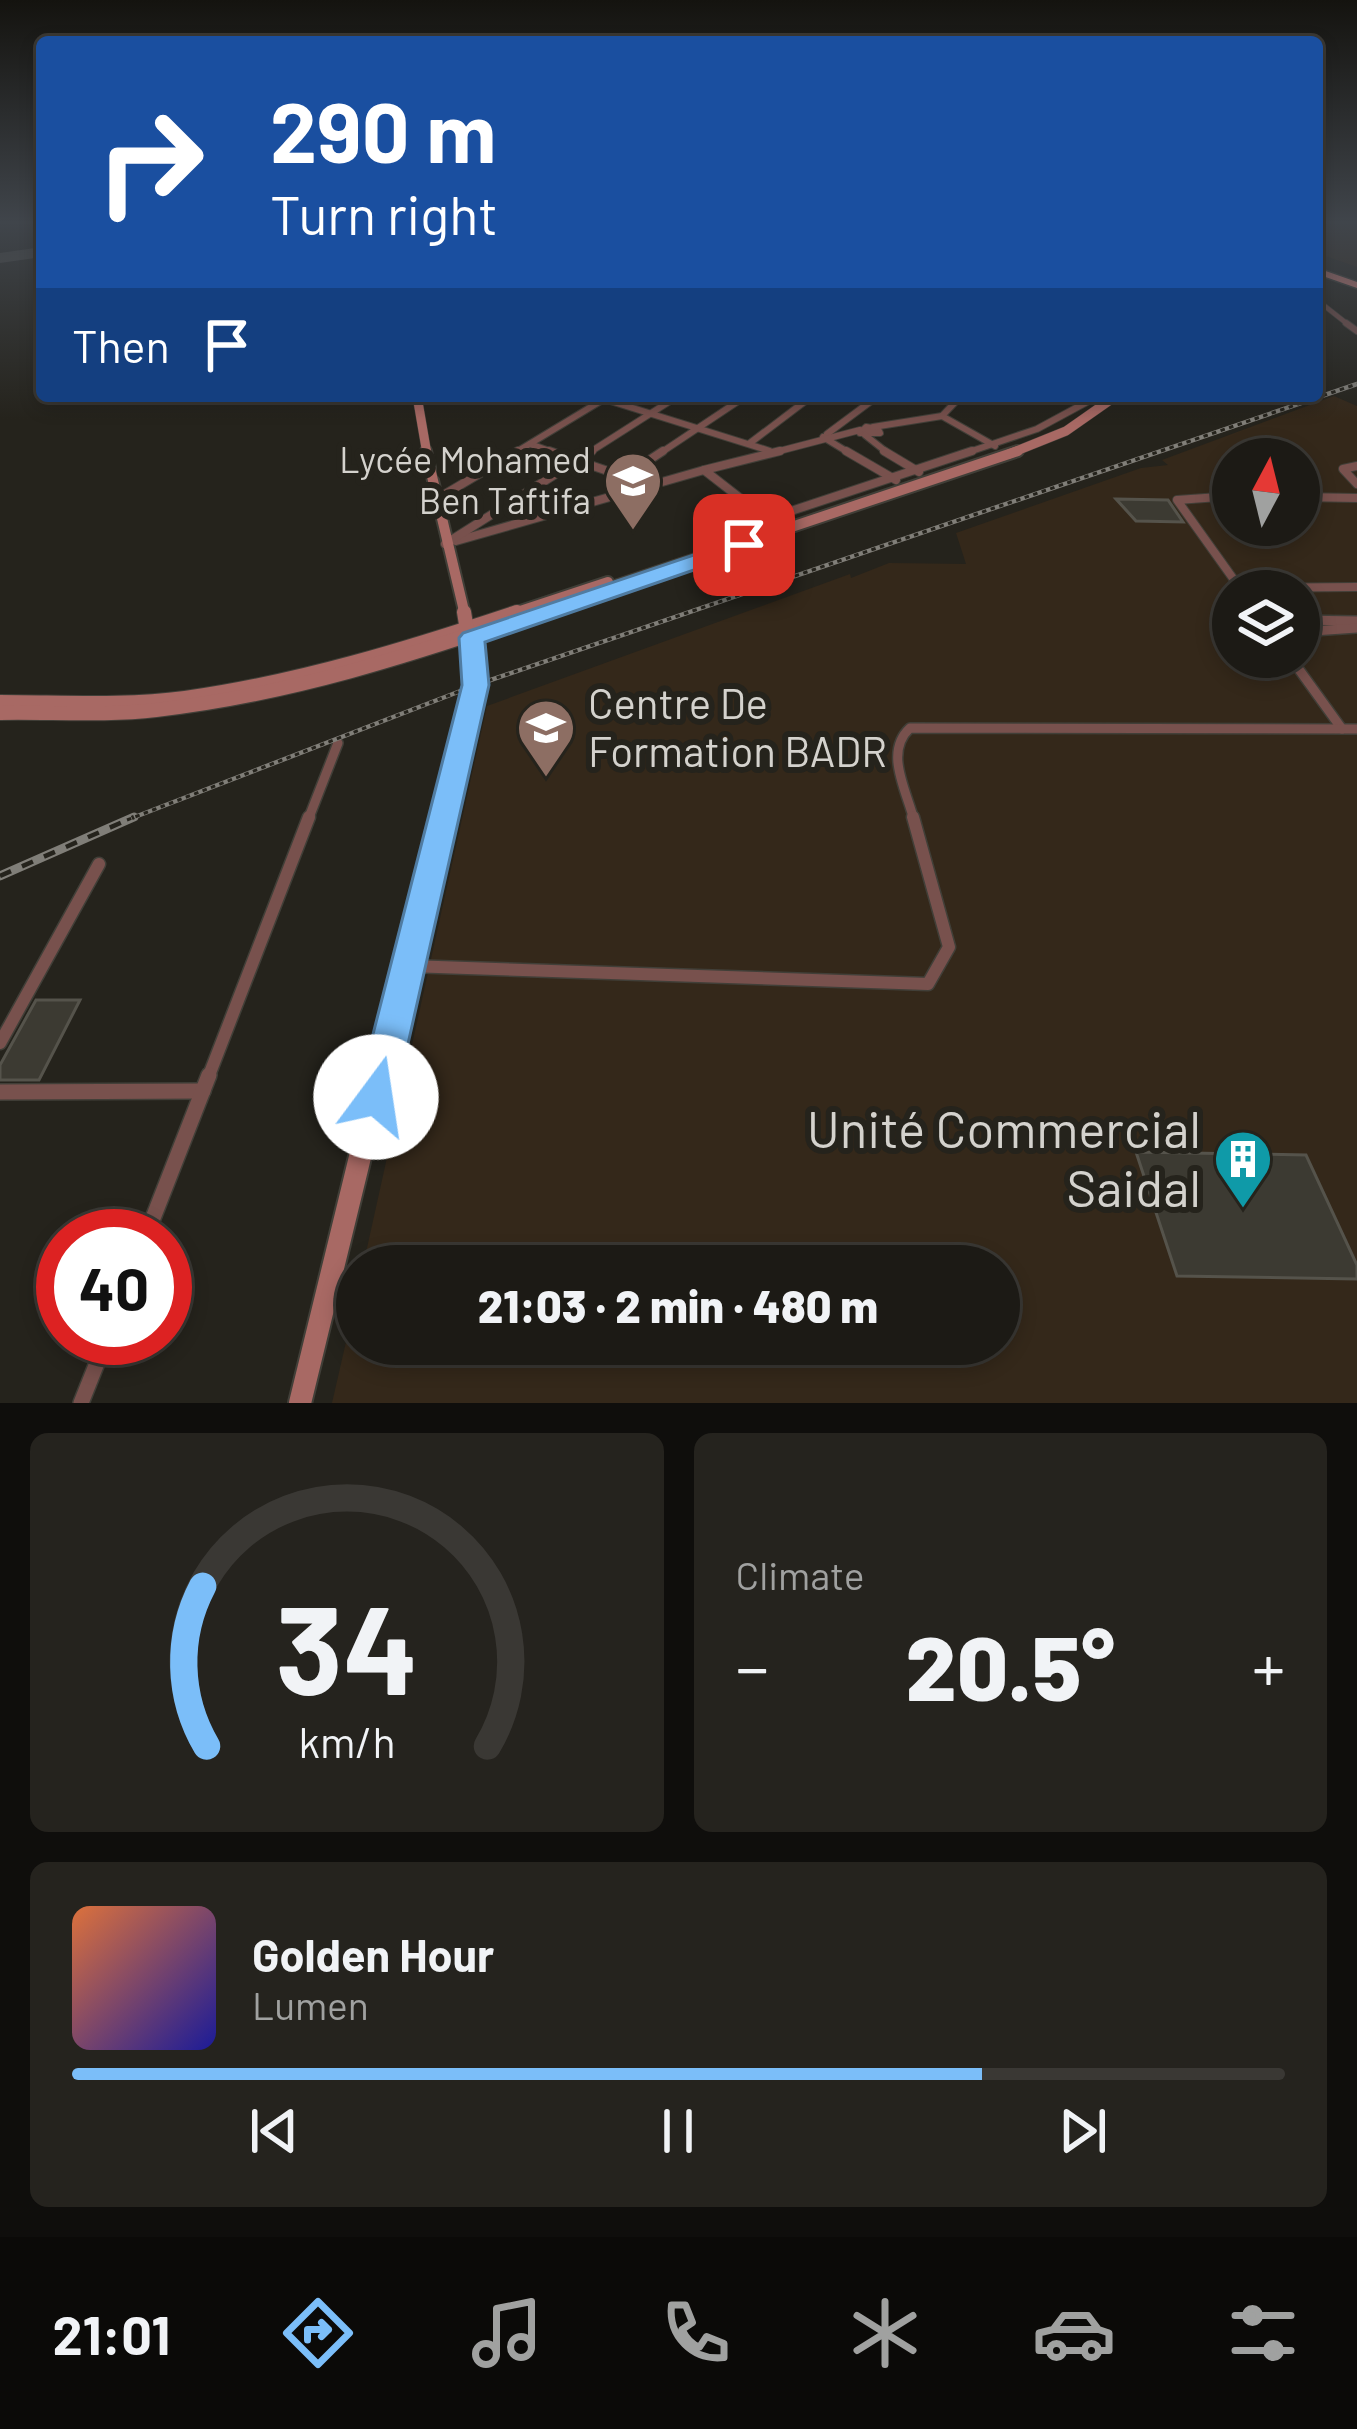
<!DOCTYPE html>
<meta charset="utf-8">
<style>
:root{--surface:#1c1a15;--page:#25231e;--text:#f1f3f6;--muted:#a0a1a0;--line:#3a3834;--accent:#7bbef9}
body{margin:0;font-family:Barlow,sans-serif;background:var(--page);color:var(--text);height:100vh;display:flex;flex-direction:column;font-size:45px;white-space:nowrap}
*{box-sizing:border-box;margin:0}
p{font-size:39px;color:var(--muted)}
.icon{flex:none;width:66px;height:66px;fill:none;stroke:currentColor;stroke-width:2;stroke-linecap:round;stroke-linejoin:round}
.map{position:relative;height:1403px;overflow:hidden}
.side{display:flex;flex-direction:column;gap:30px;padding:30px;background:#0f0e0c;flex:1}
.side>*{flex:none}
.hud{position:absolute;left:36px;top:36px;width:1287px;height:366px;border-radius:12px;box-shadow:0 6px 18px #0003,0 0 0 3px var(--line);background:#1a4fa0;color:#fff;overflow:hidden}
.needle{width:78px;rotate:7deg}
.fabs{position:absolute;left:1212px;top:438px;display:grid;gap:24px}
.fabs a{display:grid;place-items:center;width:108px;height:108px;border-radius:50%;background:var(--surface);box-shadow:0 6px 18px #0003,0 0 0 3px var(--line);font-size:60px}
.speed{position:absolute;left:36px;top:1209px;display:flex;gap:24px;font-size:60px;font-weight:700;text-align:center}
.speed>*{display:grid;place-content:center;width:156px;height:156px;border-radius:50%;background:var(--surface);box-shadow:0 6px 18px #0003,0 0 0 3px var(--line);line-height:1}
.speed .limit{border:18px solid #d22;background:#fff;color:#111}
.pin{position:absolute;display:grid;place-items:center;width:102px;height:102px;color:#fff;margin:-51px;border-radius:24px;box-shadow:0 6px 18px #0006}
.me{position:absolute;width:132px;margin:-66px;rotate:14deg;stroke-linejoin:round;filter:drop-shadow(0 0 9px #0008)}
.turn{display:flex;align-items:center;gap:42px;height:252px;padding:0 36px;font-size:54px}
.turn .icon{width:156px;height:156px;stroke-width:2.5}
.turn b{display:block;font-size:84px;line-height:102px}
.then{display:flex;align-items:center;height:114px;padding:0 36px;background:#0003;gap:24px;font-size:45px}
.big{font-size:90px;font-weight:800;line-height:1.1}
.side .card{flex:1;display:flex;flex-direction:column;justify-content:center;gap:18px;min-width:0;padding:0 42px;border-radius:18px;background:var(--page)}
.side .dial{align-items:center;gap:0}
.dial svg{height:312px;overflow:visible;fill:none;stroke:var(--line);stroke-width:7;stroke-linecap:round;text-anchor:middle}
.dial text{fill:var(--text);stroke:none}
.song{display:flex;align-items:center;gap:36px}
.cover{width:144px;height:144px;border-radius:18px;background:linear-gradient(135deg,hsl(20 70% 55%),hsl(240 70% 35%))}
.played{height:12px;border-radius:6px;background:linear-gradient(90deg,var(--accent) 75%,var(--line) 75%)}
.keys{display:flex;justify-content:space-around;direction:ltr}
.heat{display:flex;justify-content:space-between;align-items:center;font-size:66px;direction:ltr}
.side .tiles{flex:1;display:grid;gap:30px;grid-template-columns:1fr 1fr}
.card:last-child{grid-column:span 2}
.trip{position:absolute;left:336px;top:1245px;width:684px;height:120px;border-radius:60px;background:var(--surface);box-shadow:0 6px 18px #0003,0 0 0 3px var(--line);font-weight:800;line-height:120px;text-align:center}
.tab-bar{display:flex;height:192px;justify-content:space-around;align-items:center;background:#0b0a08;color:var(--muted)}
.tab-bar .icon{width:84px;height:84px}
.tab-bar .selected{color:var(--accent)}
.tab-bar b{font-size:54px;color:var(--text)}
.map>svg:first-child{display:block}
</style>
<div class="map">
<svg width="1357" height="1403" viewBox="0 0 1357 1403">
<rect width="100%" height="100%" fill="#25231c"/>
<g fill="#34281a" fill-rule="evenodd">
<polygon points="1317,223 1357,223 1357,267 1317,253"/>
<path d="M1334 396 1357 406V1403H332L357 1294V1344H999V1266H363L487 706 850 574 851 578 889 563 966 564 956 533 1141 468 1168 465 1162 460ZM1233 459H1299V525H1233ZM1233 591H1299V657H1233Z"/>
</g>
<g fill="none" stroke-linecap="round" stroke-linejoin="round">
<polygon fill="#52504a" fill-rule="evenodd" points="42,247 42,257 0,263 0,253"/>
</g>
<g fill="#3c3a32" stroke="#55534b" stroke-width="3">
<polygon points="1116,499 1168,500 1183,522 1136,521"/>
<polygon points="36,1000 80,1000 39,1080 0,1080 0,1065"/>
<polygon points="1136,1152 1306,1155 1357,1265 1357,1279 1177,1276"/>
</g>
<g fill="none" stroke-linecap="round" stroke-linejoin="round">
<defs>
<polyline id="street-far5" points="1317,300 1350,326"/>
<g id="street-far4">
<polyline points="1346,323 1357,331"/>
<polyline points="604,399 770,451"/>
<polyline points="942,416 995,446"/>
<polygon points="866,427 878,429 880,433 860,433"/>
<polyline points="873,427 942,416 961,396"/>
<polyline points="827,434 878,396"/>
<polyline points="865,435 889,454"/>
<polyline points="823,437 851,454"/>
<polyline points="750,443 812,396"/>
<polyline points="530,444 558,454"/>
<polyline points="513,454 609,396"/>
<polyline points="587,454 678,396"/>
<polyline points="659,454 746,396"/>
<polyline points="768,454 860,430"/>
<polyline points="963,454 1037,429 1098,396"/>
</g>
<g id="street-far3">
<polyline points="549,451 649,485"/>
<polyline points="846,451 896,480"/>
<polyline points="884,451 919,472"/>
<polyline points="1357,466 1343,469 1357,484"/>
<polyline points="625,476 663,451"/>
<polyline points="1233,496 1177,500 1242,591"/>
<polyline points="1299,497 1357,498"/>
<polyline points="435,500 518,451"/>
<polyline points="767,519 972,451"/>
<polyline points="776,526 704,470 780,451"/>
<polyline points="456,541 704,470"/>
<polyline points="445,544 592,451"/>
<polyline points="1240,588 1357,587"/>
</g>
<g id="street-far2">
<polyline points="1299,620 1357,621"/>
<polyline points="1299,632 1357,628"/>
<polyline points="1290,657 1342,729"/>
<polyline points="308,820 338,743"/>
<path d="M914 820C906 789 884 752 910 728L1357 729"/>
</g>
<g id="street-far1">
<polyline points="409,966 928,984 949,947 913,817"/>
<polyline points="0,1043 99,864"/>
<polyline points="208,1078 309,817"/>
</g>
<g id="street">
<polyline points="0,1092 203,1091"/>
<polyline points="146,1236 209,1075"/>
<polyline points="81,1403 107,1338"/>
</g>
<g id="secondary-far4">
<polyline points="417,396 427,454"/>
<polyline points="1009,454 1066,431 1116,396"/>
</g>
<g id="secondary-far3">
<polyline points="426,451 465,615"/>
<polyline points="508,615 608,582"/>
<polyline points="529,615 1018,451"/>
</g>
<g id="secondary-far2">
<path d="M0 702C62 702 124 706 185 698 299 682 409 648 517 612"/>
<path d="M0 713C51 712 105 716 156 710 289 695 412 655 538 612"/>
<polyline points="443,820 476,685 464,612"/>
</g>
<polyline id="secondary-far1" points="380,1078 444,817"/>
<polyline id="secondary" points="300,1403 380,1075"/>
<polygon id="highway" points="1317,268 1357,282 1357,288 1317,274"/>
</defs>
<use href="#street-far5" stroke="#413f38" stroke-width="6"/>
<use href="#street-far4" stroke="#413f38" stroke-width="8"/>
<use href="#street-far3" stroke="#413f38" stroke-width="10"/>
<use href="#street-far2" stroke="#413f38" stroke-width="12"/>
<use href="#street-far1" stroke="#413f38" stroke-width="15"/>
<use href="#street" stroke="#413f38" stroke-width="18"/>
<use href="#secondary-far4" stroke="#413f38" stroke-width="10"/>
<use href="#secondary-far3" stroke="#413f38" stroke-width="14"/>
<use href="#secondary-far2" stroke="#413f38" stroke-width="16"/>
<use href="#secondary-far1" stroke="#413f38" stroke-width="20"/>
<use href="#secondary" stroke="#413f38" stroke-width="26"/>
<use href="#highway" stroke="#413f38" stroke-width="3"/>
<use href="#street-far5" stroke="#78514d" stroke-width="4.5"/>
<use href="#street-far4" stroke="#78514d" stroke-width="6"/>
<use href="#street-far3" stroke="#78514d" stroke-width="8"/>
<use href="#street-far2" stroke="#78514d" stroke-width="9"/>
<use href="#street-far1" stroke="#78514d" stroke-width="12"/>
<use href="#street" stroke="#78514d" stroke-width="15"/>
<use href="#secondary-far4" stroke="#a86964" stroke-width="9"/>
<use href="#secondary-far3" stroke="#a86964" stroke-width="10"/>
<use href="#secondary-far2" stroke="#a86964" stroke-width="14"/>
<use href="#secondary-far1" stroke="#a86964" stroke-width="16"/>
<use href="#secondary" stroke="#a86964" stroke-width="22"/>
<use href="#highway" fill="#ef8d86" fill-rule="evenodd"/>
<defs>
<polyline id="rail-far1" points="127,820 476,685 1357,384"/>
<polyline id="rail" points="0,876 134,817"/>
</defs>
<use href="#rail-far1" stroke="#807e78" stroke-width="4.5"/>
<use href="#rail" stroke="#807e78" stroke-width="9"/>
<use href="#rail-far1" stroke="#25231c" stroke-width="3" stroke-dasharray="4.5" stroke-linecap="butt"/>
<use href="#rail" stroke="#25231c" stroke-width="4.5" stroke-dasharray="12" stroke-linecap="butt"/>
</g>
<linearGradient id="sky" x2="0" y2="1"><stop stop-color="#14130f"/><stop offset="0.53" stop-color="#40454b"/><stop offset="1" stop-color="#40454b" stop-opacity="0"/></linearGradient>
<rect width="1357" height="419" fill="url(#sky)"/>
<polygon fill="#7bbef9" stroke="#507ca2" stroke-width="3" points="744,538 755,545 752,550 485,642 489,685 396,1097 391,1111 376,1116 362,1111 357,1097 462,685 459,638 463,633"/>
<defs>
<symbol id="school-pin" viewBox="-11 -11 22 30"><path d="M0 17L-7.5 6A9.5 9.5 0 1 1 7.5 6Z" fill="#8d6e63" stroke="#25231c"/><path d="M0-5L7-2L0 1L-7-2ZM-4 1L0 2.5L4 1V4Q0 6-4 4Z" fill="#fff"/></symbol>
<symbol id="university-pin" viewBox="-11 -11 22 30"><path d="M0 17L-7.5 6A9.5 9.5 0 1 1 7.5 6Z" fill="#8d6e63" stroke="#25231c"/><path d="M0-5L7-2L0 1L-7-2ZM-4 1L0 2.5L4 1V4Q0 6-4 4Z" fill="#fff"/></symbol>
<symbol id="building-pin" viewBox="-11 -11 22 30"><path d="M0 17L-7.5 6A9.5 9.5 0 1 1 7.5 6Z" fill="#0f9aa8" stroke="#25231c"/><path d="M-4-6H4V6H1V3H-1V6H-4ZM-2.5-4.3h1.7v1.8h-1.7ZM.8-4.3h1.7v1.8H.8ZM-2.5-1h1.7V.8h-1.7ZM.8-1h1.7V.8H.8Z" fill="#fff"/></symbol>
</defs>
<g fill-rule="evenodd">
<use href="#school-pin" x="600" y="448" width="66" height="90"/>
<use href="#university-pin" x="513" y="695" width="66" height="90"/>
<use href="#building-pin" x="1210" y="1126" width="66" height="90"/>
</g>
<g text-anchor="middle" stroke-width="12" stroke-linejoin="round" paint-order="stroke">
<g font-size="36" fill="#d4d2cd" stroke="#25231c" text-anchor="end">
<text x="591" y="473">Lycée Mohamed<tspan x="591" dy="41">Ben Taftifa</tspan></text>
</g>
<g font-size="42" fill="#d4d2cd" stroke="#25231c" text-anchor="start">
<text x="588" y="719">Centre De<tspan x="588" dy="48">Formation BADR</tspan></text>
</g>
<g font-size="51" fill="#d4d2cd" stroke="#25231c" text-anchor="end">
<text x="1201" y="1148">Unité Commercial<tspan x="1201" dy="59">Saidal</tspan></text>
</g>
</g>
</svg>
<div class="fabs">
<a><svg class="needle" viewBox="-14 -14 28 28"><path d="M0-13l5 13h-10z" fill="#e53935"/><path d="M0 13l5-13h-10z" fill="#a0a1a0"/></svg></a>
<a><svg class="icon" aria-label="layers" viewBox="0 0 24 24"><path d="M12 4l9 5-9 5-9-5zM3 14l9 5 9-5"/></svg></a>
</div>
<div class="speed"><div class="limit">40</div></div>
<div class="pin" style="left:744px;top:545px;background:#d93025"><svg class="icon" aria-label="arrive" viewBox="0 0 24 24"><path d="M6 21V4h12l-3 4 3 4H6"/></svg></div>
<svg class="me" style="left:376px;top:1097px" viewBox="-20 -20 40 40"><circle r="19" fill="#fff"/><path d="M0-13L10 11 0 6-10 11z" fill="#7bbef9"/></svg>
<div class="trip">21:03 · 2 min · 480 m</div>
<div class="hud">
<div class="turn"><svg class="icon" aria-label="right" viewBox="0 0 24 24"><path d="M7 20v-9h11M14 6l5 5-5 5"/></svg><div><b>290 m</b>Turn right</div></div>
<div class="then">Then<svg class="icon" aria-label="arrive" viewBox="0 0 24 24"><path d="M6 21V4h12l-3 4 3 4H6"/></svg></div>
</div>
</div>
<section class="side">
<div class="tiles">
<div class="card dial"><svg viewBox="0 0 100 80">
<path d="M14 69A42 42 0 1 1 86 69"/>
<path d="M14 69A42 42 0 0 1 13 28" stroke="#7bbef9"/>
<text x="50" y="56" font-size="32" font-weight="700">34</text>
<text x="50" y="72" font-size="11">km/h</text>
</svg></div>
<div class="card"><p>Climate</p>
<div class="heat"><a>−</a><b class="big">20.5°</b><a>+</a></div>
</div>
<div class="card">
<div class="song"><i class="cover"></i><div><b>Golden Hour</b><p>Lumen</p></div></div>
<div class="played"></div>
<div class="keys"><svg class="icon" aria-label="previous" viewBox="0 0 24 24"><path d="M18 5L8 12l10 7zM5 5v14"/></svg><svg class="icon" aria-label="pause" viewBox="0 0 24 24"><path d="M8 5v14M16 5v14"/></svg><svg class="icon" aria-label="next" viewBox="0 0 24 24"><path d="M6 5l10 7-10 7zM19 5v14"/></svg></div>
</div>
</div>
</section>
<nav class="tab-bar">
<b>21:01</b>
<svg class="icon selected" aria-label="directions" viewBox="0 0 24 24"><path d="M12 3l9 9-9 9-9-9zM9 14v-3h6M13 9l2 2-2 2"/></svg>
<svg class="icon" aria-label="music" viewBox="0 0 24 24"><path d="M9 18V5l10-2v13"/><circle cx="6" cy="18" r="3"/><circle cx="16" cy="16" r="3"/></svg>
<svg class="icon" aria-label="phone" viewBox="0 0 24 24"><path d="M5 4h4l2 5-3 2q2 4 5 5l2-3 5 2v4C11 20 4 13 5 4z"/></svg>
<svg class="icon" aria-label="climate" viewBox="0 0 24 24"><path d="M12 3v18M4 7l16 10M4 17L20 7"/></svg>
<svg class="icon" aria-label="car" viewBox="0 0 24 24"><path d="M5 17H2v-5l4-1 3-4h7l3 4 3 1v5h-3M9 17h6M6 11h13"/><circle cx="7" cy="17" r="2"/><circle cx="17" cy="17" r="2"/></svg>
<svg class="icon" aria-label="filters" viewBox="0 0 24 24"><path d="M4 7h16M4 17h16"/><circle cx="9" cy="7" r="2"/><circle cx="15" cy="17" r="2"/></svg>
</nav>
